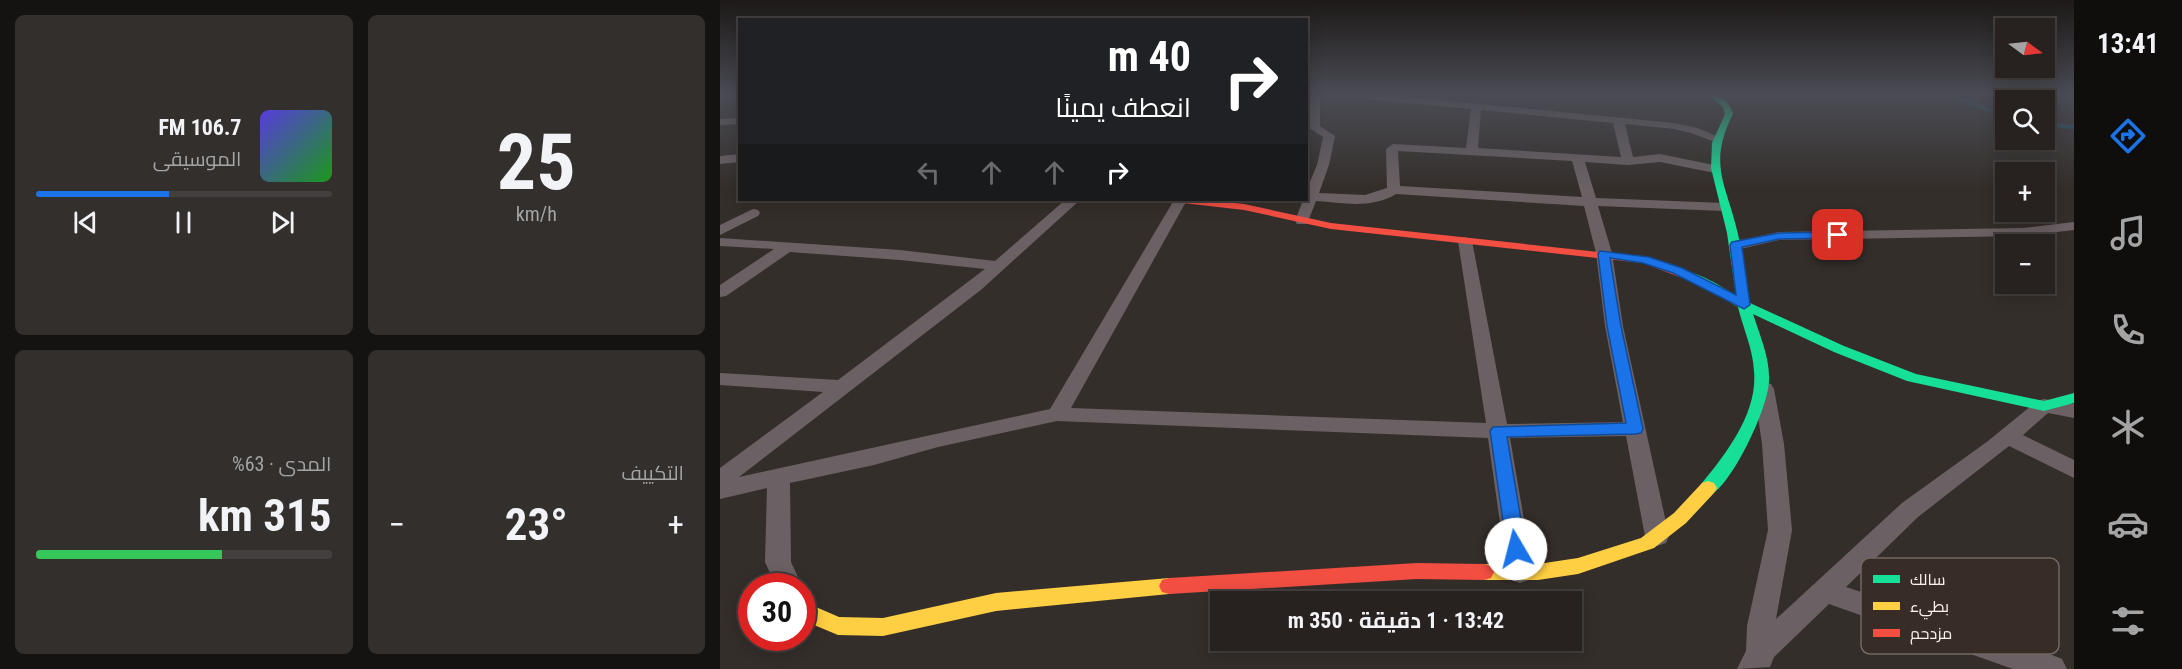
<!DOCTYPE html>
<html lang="ar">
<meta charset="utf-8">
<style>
:root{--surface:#272220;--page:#332f2d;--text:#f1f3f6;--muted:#a4a4a5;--line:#433f3e;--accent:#1a73e8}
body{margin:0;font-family:"Roboto Condensed",Cairo,sans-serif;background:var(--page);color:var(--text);direction:rtl;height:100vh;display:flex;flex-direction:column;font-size:22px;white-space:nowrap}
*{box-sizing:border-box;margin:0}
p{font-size:20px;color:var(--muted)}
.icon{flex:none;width:33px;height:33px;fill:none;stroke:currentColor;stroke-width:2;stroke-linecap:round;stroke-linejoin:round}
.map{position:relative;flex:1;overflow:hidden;direction:ltr}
.sheet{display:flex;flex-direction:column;gap:15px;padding:15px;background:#151312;width:720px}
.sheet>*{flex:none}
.guide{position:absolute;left:18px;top:18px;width:570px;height:183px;border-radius:0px;box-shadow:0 3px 15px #0003,0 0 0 2px var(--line);direction:rtl;background:#202124;color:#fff;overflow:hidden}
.needle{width:39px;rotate:105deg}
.buttons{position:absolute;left:1275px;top:18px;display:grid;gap:12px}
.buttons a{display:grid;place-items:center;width:60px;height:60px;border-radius:0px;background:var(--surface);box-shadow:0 3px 15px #0003,0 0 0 2px var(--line);font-size:30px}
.speed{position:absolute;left:18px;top:573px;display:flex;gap:12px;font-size:30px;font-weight:700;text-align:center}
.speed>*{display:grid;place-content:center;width:78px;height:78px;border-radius:50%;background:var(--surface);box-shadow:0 3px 15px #0003,0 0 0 2px var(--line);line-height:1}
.speed .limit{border:9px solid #d22;background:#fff;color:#111}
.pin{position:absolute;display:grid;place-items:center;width:51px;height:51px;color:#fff;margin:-26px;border-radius:12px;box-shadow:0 3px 9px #0006}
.me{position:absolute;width:66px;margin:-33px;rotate:352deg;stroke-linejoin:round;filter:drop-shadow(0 0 4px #0008)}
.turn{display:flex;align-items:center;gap:21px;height:126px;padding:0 18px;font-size:27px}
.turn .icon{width:78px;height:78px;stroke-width:2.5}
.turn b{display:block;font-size:42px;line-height:51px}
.lanes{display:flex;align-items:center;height:57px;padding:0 18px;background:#0003;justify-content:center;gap:30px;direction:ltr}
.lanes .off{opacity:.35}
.big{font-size:45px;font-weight:700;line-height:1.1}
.sheet .card{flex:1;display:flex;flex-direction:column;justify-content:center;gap:9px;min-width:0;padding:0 21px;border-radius:9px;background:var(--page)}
.sheet .dial{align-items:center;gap:0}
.dial b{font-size:78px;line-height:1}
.song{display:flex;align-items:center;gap:18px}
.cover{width:72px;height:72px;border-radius:9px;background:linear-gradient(135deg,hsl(250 70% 55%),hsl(120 70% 35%))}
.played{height:6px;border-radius:3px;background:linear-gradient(90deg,var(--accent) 45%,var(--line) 45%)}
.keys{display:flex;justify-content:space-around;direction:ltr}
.heat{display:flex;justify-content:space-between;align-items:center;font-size:33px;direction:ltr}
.charge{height:9px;border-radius:4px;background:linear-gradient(90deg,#34c759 63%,var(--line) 0)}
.sheet .tiles{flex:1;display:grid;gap:15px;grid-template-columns:repeat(2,1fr)}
.trip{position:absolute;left:490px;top:591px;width:372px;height:60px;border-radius:0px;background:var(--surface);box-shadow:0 3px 15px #0003,0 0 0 2px var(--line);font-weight:700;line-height:60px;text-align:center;direction:rtl}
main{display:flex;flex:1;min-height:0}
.menu{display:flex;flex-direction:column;width:108px;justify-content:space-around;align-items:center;background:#100e0d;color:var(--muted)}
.menu .icon{width:42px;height:42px}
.menu .on{color:var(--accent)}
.menu b{font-size:27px;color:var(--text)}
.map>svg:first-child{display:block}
</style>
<main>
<nav class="menu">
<b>13:41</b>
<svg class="icon on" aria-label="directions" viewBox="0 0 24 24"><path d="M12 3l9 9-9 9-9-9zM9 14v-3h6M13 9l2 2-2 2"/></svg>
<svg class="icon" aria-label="music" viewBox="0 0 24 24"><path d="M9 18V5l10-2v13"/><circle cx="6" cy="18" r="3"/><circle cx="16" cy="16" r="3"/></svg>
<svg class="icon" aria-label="phone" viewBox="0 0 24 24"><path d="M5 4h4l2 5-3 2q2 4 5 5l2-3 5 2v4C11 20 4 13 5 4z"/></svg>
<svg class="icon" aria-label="climate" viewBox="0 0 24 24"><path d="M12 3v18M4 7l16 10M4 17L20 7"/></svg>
<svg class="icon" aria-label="car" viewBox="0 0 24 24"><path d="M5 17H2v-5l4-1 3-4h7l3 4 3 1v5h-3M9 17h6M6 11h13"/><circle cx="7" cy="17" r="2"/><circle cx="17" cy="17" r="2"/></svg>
<svg class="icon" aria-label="filters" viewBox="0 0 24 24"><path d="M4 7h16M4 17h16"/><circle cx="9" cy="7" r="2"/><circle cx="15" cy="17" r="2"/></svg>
</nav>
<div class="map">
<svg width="1354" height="669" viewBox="0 0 1354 669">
<rect width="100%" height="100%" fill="#342e2a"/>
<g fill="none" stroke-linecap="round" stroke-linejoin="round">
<g stroke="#224e63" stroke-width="4">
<polyline points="1228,95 1286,116"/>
<polyline points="1324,124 1354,127"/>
</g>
<g fill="#6b6164" fill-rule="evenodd">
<path d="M590 95H600V126L615 136 609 165 599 193 645 195 667 188 666 149 673 144 746 148 751 109 637 98 632 95H668L954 123 978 128 999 137V141L995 142 971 133 954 129 905 124 913 157 940 154 999 166 1001 169 995 173 940 162 908 165 865 162 876 198 1004 203 1011 207 1004 211 878 206 892 253 903 326 949 536 946 543 937 546 928 543 925 536 906 436 790 438 813 572 809 580 800 583 791 580 787 572 768 438 337 421 218 447 154 465 70 483 71 562 82 586H56L45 562 47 488 0 499V468L103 392 0 385V373L118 380 265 269 180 260 70 252 6 296 0 297V285L54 249 0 246V238L180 250 275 261 345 200H360L262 289 19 477 330 409 454 200H467L351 408 766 423 738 241 745 237 752 241 787 424 903 422 885 326 876 253 864 206 676 194C652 209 623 203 596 201L587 224H577L575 221 583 200H586V191L597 165 603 137 588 127ZM761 110 893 123 901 157 758 148ZM678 151 852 161 862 197 680 186Z"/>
<polygon points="20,118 20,124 0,125 0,119"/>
<polygon points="20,154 20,162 0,164 0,156"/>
<polygon points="33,209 38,210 40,213 38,216 0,235 0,225"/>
<polygon points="1354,222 1354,230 1303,236 1059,240 1016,250 1008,245 1011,242 1059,232 1303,228"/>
<polygon points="1044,383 1051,384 1054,389 1064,444 1072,530 1056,619 1182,503 1268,441 1317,401 1324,399 1354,404 1354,418 1328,413 1303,435 1354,460 1354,478 1289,446 1198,517 1126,587 1332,655 1342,659 1347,669 1293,669 1109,604 1054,657 1050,667 1017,669 1026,651 1027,626 1048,530 1042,444 1034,389 1037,384"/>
</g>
<path fill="#16e098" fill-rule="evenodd" d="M988 95C1001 95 1010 102 1013 114 987 165 1007 185 1018 234 1023 257 1025 280 1030 303L1124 346 1196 374 1324 401 1354 393V403L1324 411 1187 381 1114 352 1033 314C1040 336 1050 358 1049 381 1048 408 1016 475 995 492 991 495 987 494 982 493L979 488 982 483C1007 453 1038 412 1034 371 1033 349 1023 328 1018 307L986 288 956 274 958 271C973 268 1002 287 1016 295L1007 233 991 168 992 143 1005 114 1003 107Z"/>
<g fill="#ffcf43" fill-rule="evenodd">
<polygon points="988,481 994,483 997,488 994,493 966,523 934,548 858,574 818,580 764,580 757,578 754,572 757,566 764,564 818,564 858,558 921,538 954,513 982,483"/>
<polygon points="449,578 456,580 459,586 456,592 449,594 276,611 163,636 118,635 82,620 82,601 119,617 163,618 276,593"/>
</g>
<g fill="#f24e42" fill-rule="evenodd">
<polygon points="458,200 485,200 524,204 611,223 925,257 966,271 968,274 962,278 923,263 611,229 524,210 463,203"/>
<polygon points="697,563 764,564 771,566 774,572 771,578 764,580 697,579 449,594 442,592 439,586 442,580 449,578"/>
</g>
</g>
<linearGradient id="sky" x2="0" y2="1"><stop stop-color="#1d1917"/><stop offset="0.5" stop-color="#4a4c55"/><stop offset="1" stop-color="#4a4c55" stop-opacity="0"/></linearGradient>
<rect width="1354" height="189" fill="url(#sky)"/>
<polygon fill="#1a73e8" stroke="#114b97" stroke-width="1.5" points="1118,232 1122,233 1122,238 1059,239 1022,247 1030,305 1024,309 953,273 923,263 890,258 901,326 923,429 921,433 915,434 787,437 806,549 803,554 796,556 789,554 787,549 770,431 773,427 906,423 887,326 878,254 880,251 929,257 962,268 1016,295 1010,245 1012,242 1059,233"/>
<rect x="1141" y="558" width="198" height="96" rx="9" fill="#382d26" stroke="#726862" stroke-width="1.5"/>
<rect x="1153" y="575" width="27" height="8" fill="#16e098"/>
<rect x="1153" y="602" width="27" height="8" fill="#ffcf43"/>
<rect x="1153" y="629" width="27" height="8" fill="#f24e42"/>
<g font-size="16" fill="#f9f2ed">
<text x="1190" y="585">سالك</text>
<text x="1190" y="612">بطيء</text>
<text x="1190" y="639">مزدحم</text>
</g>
</svg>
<div class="buttons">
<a><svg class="needle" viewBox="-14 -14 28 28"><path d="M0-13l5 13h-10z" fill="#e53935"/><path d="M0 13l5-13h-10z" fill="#a4a4a5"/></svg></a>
<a><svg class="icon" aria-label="search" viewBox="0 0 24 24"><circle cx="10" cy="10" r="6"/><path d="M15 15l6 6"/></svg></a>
<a>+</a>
<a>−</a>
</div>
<div class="speed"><div class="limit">30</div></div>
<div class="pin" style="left:1118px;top:235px;background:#d93025"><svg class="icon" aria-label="arrive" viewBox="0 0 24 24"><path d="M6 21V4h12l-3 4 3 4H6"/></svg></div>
<svg class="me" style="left:796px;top:549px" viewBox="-20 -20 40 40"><circle r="19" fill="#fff"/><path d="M0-13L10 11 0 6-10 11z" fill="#1a73e8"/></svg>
<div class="trip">13:42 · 1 دقيقة · 350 m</div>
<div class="guide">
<div class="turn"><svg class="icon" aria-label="right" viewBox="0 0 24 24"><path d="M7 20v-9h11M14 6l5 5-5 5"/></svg><div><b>40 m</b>انعطف يمينًا</div></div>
<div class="lanes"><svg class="icon off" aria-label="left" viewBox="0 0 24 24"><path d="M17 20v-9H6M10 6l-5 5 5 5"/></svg><svg class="icon off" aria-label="ahead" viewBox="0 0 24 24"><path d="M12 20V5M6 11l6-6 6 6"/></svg><svg class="icon off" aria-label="ahead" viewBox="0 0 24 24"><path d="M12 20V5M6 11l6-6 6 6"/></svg><svg class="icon" aria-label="right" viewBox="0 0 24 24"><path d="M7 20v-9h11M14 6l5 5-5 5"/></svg></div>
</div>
</div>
<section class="sheet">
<div class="tiles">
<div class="card dial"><b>25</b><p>km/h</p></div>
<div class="card">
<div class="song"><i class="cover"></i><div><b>106.7 FM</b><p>الموسيقى</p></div></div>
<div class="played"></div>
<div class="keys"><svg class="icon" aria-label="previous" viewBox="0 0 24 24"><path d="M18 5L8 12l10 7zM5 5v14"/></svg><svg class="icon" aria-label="pause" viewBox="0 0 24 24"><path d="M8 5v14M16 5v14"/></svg><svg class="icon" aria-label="next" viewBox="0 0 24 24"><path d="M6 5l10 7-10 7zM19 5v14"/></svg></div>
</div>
<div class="card"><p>التكييف</p>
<div class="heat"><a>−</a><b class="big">23°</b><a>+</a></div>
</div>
<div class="card"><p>المدى · 63%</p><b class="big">315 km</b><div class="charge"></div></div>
</div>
</section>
</main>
